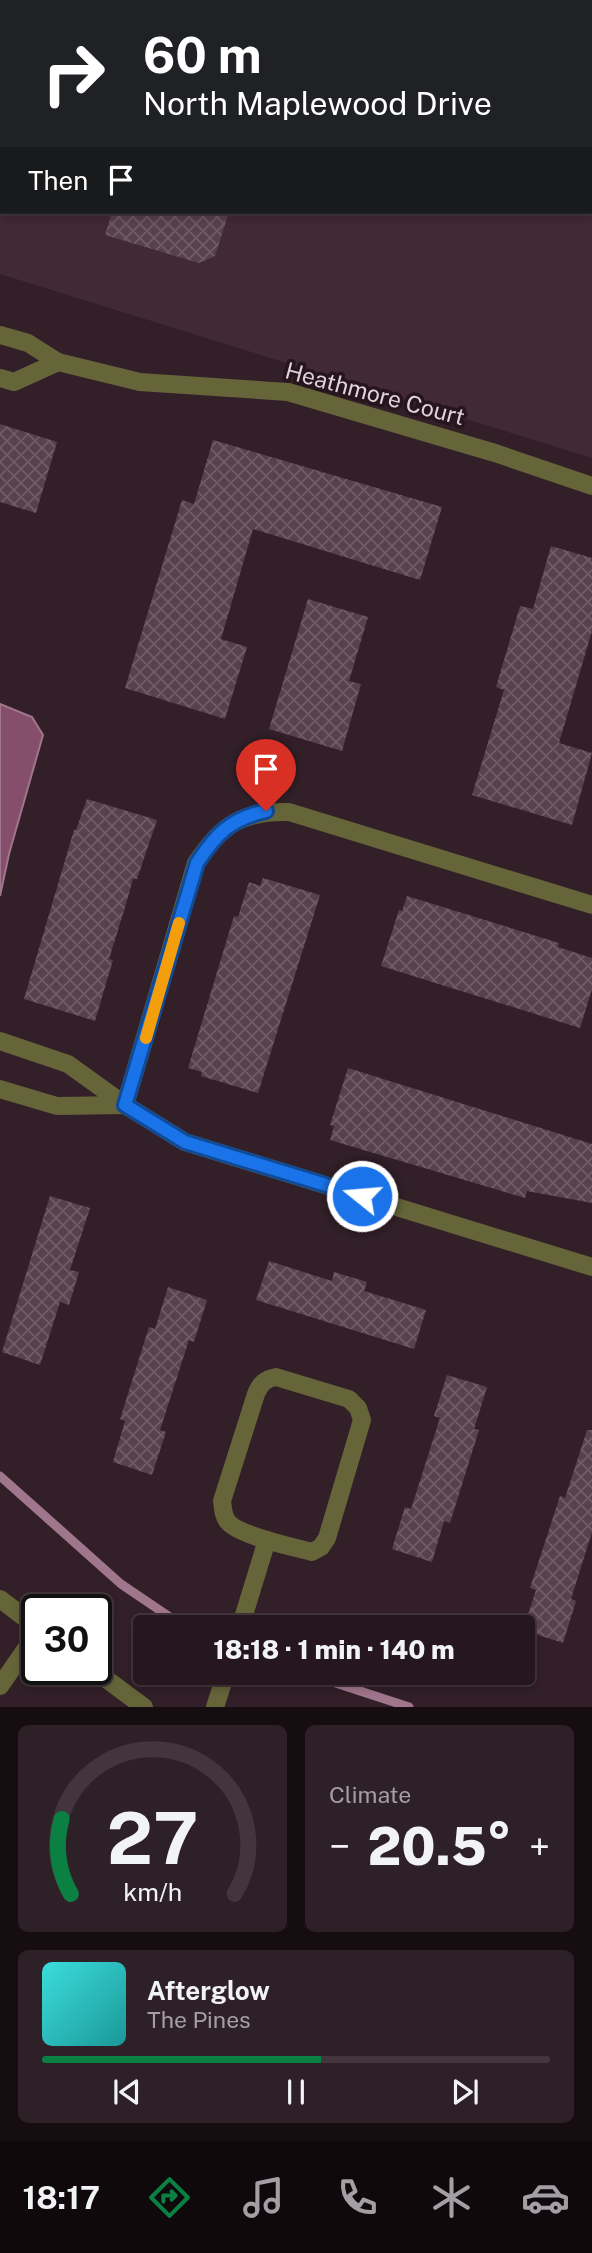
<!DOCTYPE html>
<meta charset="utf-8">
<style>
:root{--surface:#26171e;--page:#2e2027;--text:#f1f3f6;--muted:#a49fa4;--line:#42363c;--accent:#0b8043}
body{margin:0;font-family:"Public Sans",sans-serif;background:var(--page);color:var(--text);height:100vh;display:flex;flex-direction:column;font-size:26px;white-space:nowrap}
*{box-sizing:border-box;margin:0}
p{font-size:23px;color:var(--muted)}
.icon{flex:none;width:38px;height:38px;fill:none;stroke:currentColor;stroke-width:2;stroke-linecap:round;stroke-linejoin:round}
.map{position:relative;height:1707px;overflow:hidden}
.panel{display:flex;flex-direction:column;gap:18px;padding:18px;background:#150d10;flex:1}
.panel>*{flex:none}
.hud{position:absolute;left:0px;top:0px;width:593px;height:214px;box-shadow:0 4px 10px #0003,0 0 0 2px var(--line);background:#202124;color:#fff;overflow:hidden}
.speed{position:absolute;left:21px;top:1594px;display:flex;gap:14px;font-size:35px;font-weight:700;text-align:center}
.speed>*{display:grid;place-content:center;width:91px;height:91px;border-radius:50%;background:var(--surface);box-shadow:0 4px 10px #0003,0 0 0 2px var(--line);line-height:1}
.speed .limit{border:4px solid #111;border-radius:10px;background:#fff;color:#111}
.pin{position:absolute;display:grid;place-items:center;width:60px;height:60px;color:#fff;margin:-72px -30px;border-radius:50% 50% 50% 0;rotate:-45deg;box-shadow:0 0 7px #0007}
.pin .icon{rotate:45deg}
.me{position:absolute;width:77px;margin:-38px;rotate:287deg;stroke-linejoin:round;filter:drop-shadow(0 0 5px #0008)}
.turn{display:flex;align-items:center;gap:24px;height:147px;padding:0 28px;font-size:32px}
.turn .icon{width:91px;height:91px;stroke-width:2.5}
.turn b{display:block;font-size:49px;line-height:60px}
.then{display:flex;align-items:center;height:66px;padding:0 28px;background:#0003;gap:14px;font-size:26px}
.big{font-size:52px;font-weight:800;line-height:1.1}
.panel .widget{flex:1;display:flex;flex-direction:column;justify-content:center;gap:10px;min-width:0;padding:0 24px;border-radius:10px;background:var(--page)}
.panel .dial{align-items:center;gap:0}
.dial svg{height:182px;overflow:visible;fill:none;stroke:var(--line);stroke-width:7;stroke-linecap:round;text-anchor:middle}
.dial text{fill:var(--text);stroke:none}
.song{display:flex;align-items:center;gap:21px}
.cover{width:84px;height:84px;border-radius:10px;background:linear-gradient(135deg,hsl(180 70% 55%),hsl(180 70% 35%))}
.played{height:7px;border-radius:4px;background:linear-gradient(90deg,var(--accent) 55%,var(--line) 55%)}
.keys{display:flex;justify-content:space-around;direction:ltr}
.heat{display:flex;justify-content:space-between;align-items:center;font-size:38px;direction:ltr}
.panel .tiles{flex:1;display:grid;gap:18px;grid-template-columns:1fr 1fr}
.widget:last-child{grid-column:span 2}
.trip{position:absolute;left:133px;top:1615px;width:402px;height:70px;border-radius:7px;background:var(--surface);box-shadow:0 4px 10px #0003,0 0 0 2px var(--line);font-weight:800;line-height:70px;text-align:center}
.dock{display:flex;height:112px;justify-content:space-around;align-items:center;background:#0f090c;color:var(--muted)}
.dock .icon{width:49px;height:49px}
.dock .active{color:var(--accent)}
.dock b{font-size:32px;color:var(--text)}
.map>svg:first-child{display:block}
</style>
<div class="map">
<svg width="592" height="1707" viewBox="0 0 592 1707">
<defs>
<pattern id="building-cross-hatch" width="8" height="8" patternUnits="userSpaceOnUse" patternTransform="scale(1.75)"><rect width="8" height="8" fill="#57414c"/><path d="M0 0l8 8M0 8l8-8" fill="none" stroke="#6f5c65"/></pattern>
</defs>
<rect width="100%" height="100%" fill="#321f28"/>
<path fill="#422936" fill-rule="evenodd" d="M0 0H592V458L0 274ZM2 2H592V212H2Z"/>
<polygon fill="#854f6b" stroke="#a0768c" stroke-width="2" points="0,704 32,717 43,735 9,854 0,896"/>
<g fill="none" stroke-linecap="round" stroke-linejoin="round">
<g stroke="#a0768c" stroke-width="9">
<polyline points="0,1476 121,1584 186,1628"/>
<polyline points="305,1673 409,1707"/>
</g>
</g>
<g fill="url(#building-cross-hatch)">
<polygon points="112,212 229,212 215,256 199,263 105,235"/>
<polygon points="0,424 57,442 36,513 0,502"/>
<polygon points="213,440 442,507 420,580 253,529 221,639 247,647 225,719 125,688 182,500 194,504"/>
<polygon points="551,546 592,558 592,631 559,743 592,753 572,825 472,795 504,690 496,687 520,606 533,609"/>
<polygon points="308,599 368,617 349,681 361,684 342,751 269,729"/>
<polygon points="87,799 157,820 137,879 133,879 126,904 109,959 113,960 95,1021 24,999 74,830 76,830"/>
<polygon points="263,878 320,895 258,1093 201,1076 202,1072 188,1068 234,916 238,917 249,882 260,886"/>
<polygon points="407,896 559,943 558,947 592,958 592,989 580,1028 381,966 399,910 402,911"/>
<polygon points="348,1068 592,1144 592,1203 527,1191 525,1198 330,1140 334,1126 330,1125"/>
<polygon points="50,1196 90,1208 70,1270 79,1272 69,1305 60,1302 40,1365 2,1352"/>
<polygon points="269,1261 332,1281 334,1272 367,1282 364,1291 426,1310 414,1349 256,1300"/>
<polygon points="168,1287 207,1300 194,1342 189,1340 160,1430 166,1432 152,1475 113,1462 125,1421 120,1419 149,1327 155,1329"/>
<polygon points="447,1375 487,1387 474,1429 479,1430 450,1523 444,1521 432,1562 392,1549 405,1507 411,1509 440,1418 434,1416"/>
<polygon points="587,1430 592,1430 592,1532 571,1599 576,1601 563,1643 523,1630 536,1590 530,1588 560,1496 565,1498"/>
</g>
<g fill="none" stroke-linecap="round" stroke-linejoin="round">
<g stroke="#656539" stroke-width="18">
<polyline points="0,335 28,343 58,362 140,382 288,392 495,453 592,486"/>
<polyline points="0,378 14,382 58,362"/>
<polyline points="0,1041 68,1064 125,1105 185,1142 592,1267"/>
<polyline points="0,1089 57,1106 125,1105"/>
<path d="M125 1105 196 863C222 824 242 811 289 812L592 905"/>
<path d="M276 1377 349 1399 358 1408 362 1420 327 1538 321 1547 312 1552C293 1547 240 1536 228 1522 223 1516 223 1508 222 1501L256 1394C260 1384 265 1379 276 1377Z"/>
<polyline points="0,1599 37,1627"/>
<polyline points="240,1628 267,1540"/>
<polyline points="94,1670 144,1707"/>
<polyline points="0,1686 37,1633"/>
<polyline points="215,1707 226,1673"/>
</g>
</g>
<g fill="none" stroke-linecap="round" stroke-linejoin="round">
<defs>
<path id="route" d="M266 811C230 819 216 834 197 863L125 1105 185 1142 362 1196"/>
</defs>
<use href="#route" stroke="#114b97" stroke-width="18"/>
<use href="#route" stroke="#1a73e8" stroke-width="12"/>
<polyline stroke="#f59e0b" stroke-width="12" points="146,1038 179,923"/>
</g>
<g text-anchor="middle" stroke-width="7" stroke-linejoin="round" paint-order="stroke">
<g font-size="23" fill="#dfd2d8" stroke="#27151e">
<text transform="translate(375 394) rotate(15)" y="8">Heathmore Court</text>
</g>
</g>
</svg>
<div class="speed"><div class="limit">30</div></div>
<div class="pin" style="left:266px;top:811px;background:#d93025"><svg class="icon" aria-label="arrive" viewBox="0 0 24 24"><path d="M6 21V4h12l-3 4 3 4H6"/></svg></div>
<svg class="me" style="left:362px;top:1196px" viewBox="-20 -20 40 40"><circle r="17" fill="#1a73e8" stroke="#fff" stroke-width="3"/><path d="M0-11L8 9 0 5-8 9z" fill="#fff"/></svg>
<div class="trip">18:18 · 1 min · 140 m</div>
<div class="hud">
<div class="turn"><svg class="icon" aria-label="right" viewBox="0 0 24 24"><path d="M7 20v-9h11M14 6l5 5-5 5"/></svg><div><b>60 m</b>North Maplewood Drive</div></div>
<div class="then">Then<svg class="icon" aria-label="arrive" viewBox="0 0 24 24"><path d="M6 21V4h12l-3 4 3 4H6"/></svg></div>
</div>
</div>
<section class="panel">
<div class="tiles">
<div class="widget dial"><svg viewBox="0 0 100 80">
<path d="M14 69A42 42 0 1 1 86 69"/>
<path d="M14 69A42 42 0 0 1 10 36" stroke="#0b8043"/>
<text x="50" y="56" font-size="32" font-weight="700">27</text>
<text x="50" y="72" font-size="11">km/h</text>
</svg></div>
<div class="widget"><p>Climate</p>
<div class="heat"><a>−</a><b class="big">20.5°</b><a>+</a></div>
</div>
<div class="widget">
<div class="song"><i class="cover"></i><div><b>Afterglow</b><p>The Pines</p></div></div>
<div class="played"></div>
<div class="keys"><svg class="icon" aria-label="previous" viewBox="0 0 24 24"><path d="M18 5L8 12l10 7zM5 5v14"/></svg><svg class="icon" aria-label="pause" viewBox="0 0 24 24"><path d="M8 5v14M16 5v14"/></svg><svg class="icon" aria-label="next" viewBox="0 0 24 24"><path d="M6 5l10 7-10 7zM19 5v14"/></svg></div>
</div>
</div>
</section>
<nav class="dock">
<b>18:17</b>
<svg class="icon active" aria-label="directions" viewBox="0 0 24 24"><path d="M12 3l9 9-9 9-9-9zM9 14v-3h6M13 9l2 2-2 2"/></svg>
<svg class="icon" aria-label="music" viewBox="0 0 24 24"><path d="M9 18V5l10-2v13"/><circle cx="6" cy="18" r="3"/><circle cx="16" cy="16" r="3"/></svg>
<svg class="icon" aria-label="phone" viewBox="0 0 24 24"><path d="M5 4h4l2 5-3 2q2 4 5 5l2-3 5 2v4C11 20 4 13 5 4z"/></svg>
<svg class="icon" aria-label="climate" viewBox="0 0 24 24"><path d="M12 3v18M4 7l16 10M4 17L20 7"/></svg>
<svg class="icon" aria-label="car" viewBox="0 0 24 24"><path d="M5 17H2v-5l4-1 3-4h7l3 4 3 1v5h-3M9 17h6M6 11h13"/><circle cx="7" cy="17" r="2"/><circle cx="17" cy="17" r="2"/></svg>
</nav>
